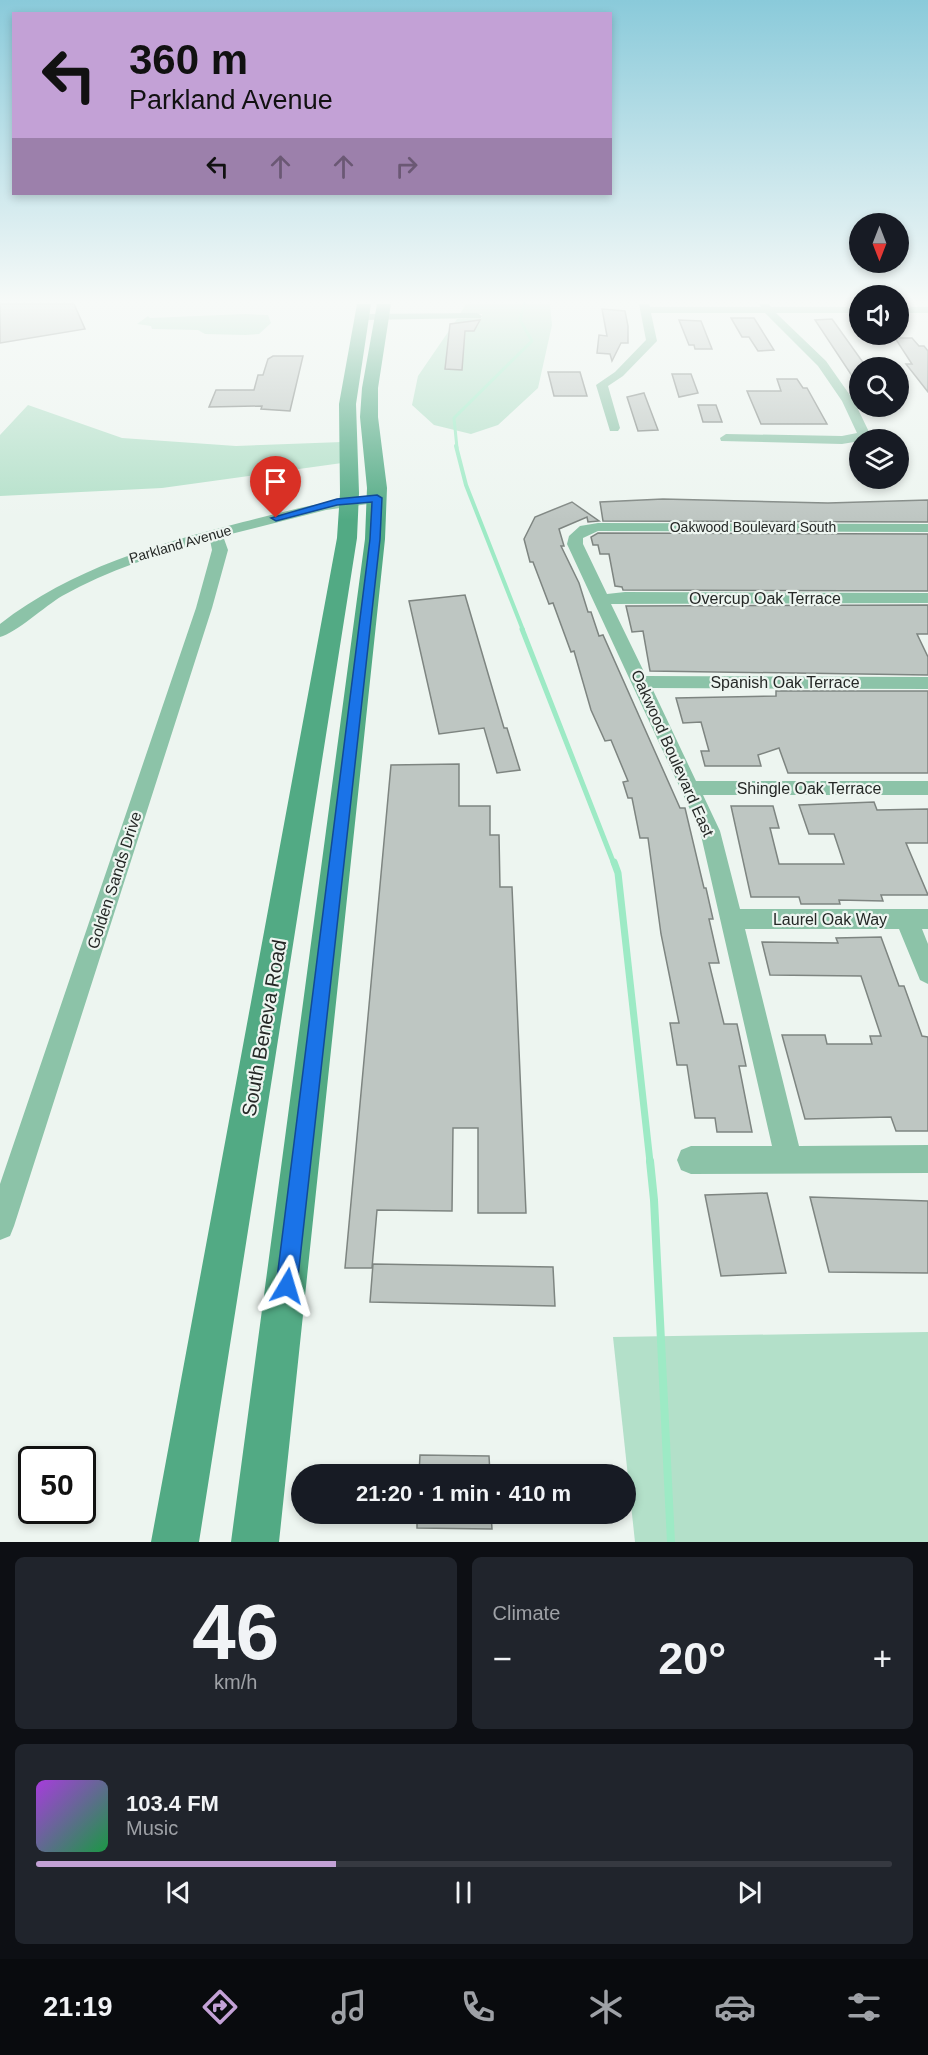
<!DOCTYPE html>
<meta charset="utf-8">
<style>
:root{--surface:#171b24;--page:#20242c;--text:#f1f3f6;--muted:#9ea1a6;--line:#363941;--accent:#c3a1d6}
body{margin:0;font-family:Arial,sans-serif;background:var(--page);color:var(--text);height:100vh;display:flex;flex-direction:column;font-size:22px;white-space:nowrap}
*{box-sizing:border-box;margin:0}
p{font-size:20px;color:var(--muted)}
.icon{flex:none;width:33px;height:33px;fill:none;stroke:currentColor;stroke-width:2;stroke-linecap:round;stroke-linejoin:round}
.map{position:relative;height:1542px;overflow:hidden}
.side{display:flex;flex-direction:column;gap:15px;padding:15px;background:#0d0f14;flex:1}
.side>*{flex:none}
.banner{position:absolute;left:12px;top:12px;width:600px;height:183px;border-radius:0px;box-shadow:0 3px 9px #0003;background:#c3a1d6;color:#111;overflow:hidden}
.needle{width:39px;rotate:180deg}
.tools{position:absolute;left:849px;top:213px;display:grid;gap:12px}
.tools a{display:grid;place-items:center;width:60px;height:60px;border-radius:50%;background:var(--surface);box-shadow:0 3px 9px #0003;font-size:30px}
.speed{position:absolute;left:18px;top:1446px;display:flex;gap:12px;font-size:30px;font-weight:700;text-align:center}
.speed>*{display:grid;place-content:center;width:78px;height:78px;border-radius:50%;background:var(--surface);box-shadow:0 3px 9px #0003;line-height:1}
.speed .limit{border:3px solid #111;border-radius:9px;background:#fff;color:#111}
.pin{position:absolute;display:grid;place-items:center;width:51px;height:51px;color:#fff;margin:-62px -26px;border-radius:50% 50% 50% 0;rotate:-45deg;box-shadow:0 0 6px #0007}
.pin .icon{rotate:45deg}
.me{position:absolute;width:66px;margin:-33px;rotate:7deg;stroke-linejoin:round;filter:drop-shadow(0 0 4px #0008)}
.turn{display:flex;align-items:center;gap:21px;height:126px;padding:0 18px;font-size:27px}
.turn .icon{width:78px;height:78px;stroke-width:2.5}
.turn b{display:block;font-size:42px;line-height:51px}
.lanes{display:flex;align-items:center;height:57px;padding:0 18px;background:#0003;justify-content:center;gap:30px;direction:ltr}
.lanes .off{opacity:.35}
.big{font-size:45px;font-weight:800;line-height:1.1}
.side .widget{flex:1;display:flex;flex-direction:column;justify-content:center;gap:9px;min-width:0;padding:0 21px;border-radius:9px;background:var(--page)}
.side .dial{align-items:center;gap:0}
.dial b{font-size:78px;line-height:1}
.song{display:flex;align-items:center;gap:18px}
.cover{width:72px;height:72px;border-radius:9px;background:linear-gradient(135deg,hsl(280 70% 55%),hsl(140 70% 35%))}
.played{height:6px;border-radius:3px;background:linear-gradient(90deg,var(--accent) 35%,var(--line) 35%)}
.keys{display:flex;justify-content:space-around;direction:ltr}
.heat{display:flex;justify-content:space-between;align-items:center;font-size:33px;direction:ltr}
.side .tiles{flex:1;display:grid;gap:15px;grid-template-columns:1fr 1fr}
.widget:last-child{grid-column:span 2}
.trip{position:absolute;left:291px;top:1464px;width:345px;height:60px;border-radius:30px;background:var(--surface);box-shadow:0 3px 9px #0003;font-weight:800;line-height:60px;text-align:center}
.tab-bar{display:flex;height:96px;justify-content:space-around;align-items:center;background:#090b0e;color:var(--muted)}
.tab-bar .icon{width:42px;height:42px}
.tab-bar .current{color:var(--accent)}
.tab-bar b{font-size:27px;color:var(--text)}
.map>svg:first-child{display:block}
</style>
<div class="map">
<svg width="928" height="1542" viewBox="0 0 928 1542">
<rect width="100%" height="100%" fill="#edf5f0"/>
<g fill="#b3e0c9">
<polygon points="466,304 550,304 552,325 538,388 498,425 471,434 434,425 412,405 418,376 457,319 482,318 482,314 460,314"/>
<polygon points="245,314 268,315 271,323 259,334 245,335 205,334 198,330 152,329 151,326 137,324 148,316 150,318"/>
<polygon points="28,405 122,438 236,446 342,442 342,463 162,488 0,496 0,435"/>
<polygon points="928,1332 928,1542 635,1542 613,1337"/>
</g>
<g fill="none" stroke-linecap="round" stroke-linejoin="round">
<polyline stroke="#9deac5" stroke-width="3" points="457,448 454,418 532,341 520,320 524,304"/>
<polyline stroke="#9deac5" stroke-width="4" points="456,446 466,485 523,630"/>
<polyline stroke="#9deac5" stroke-width="5" points="522,629 614,864"/>
<polyline stroke="#9deac5" stroke-width="7" points="614,862 618,873 650,1162"/>
<polyline stroke="#9deac5" stroke-width="8" points="650,1161 654,1200 671,1542"/>
</g>
<g fill="#bec6c2" stroke="#7e8581" stroke-width="1.5">
<polygon points="0,304 74,304 85,329 0,343"/>
<polygon points="602,309 625,311 628,326 628,343 621,343 612,361 610,354 597,353 599,335 607,336"/>
<polygon points="731,318 754,318 774,350 758,351 749,337 742,337"/>
<polygon points="832,319 867,368 860,368 860,388 815,320"/>
<polygon points="480,320 474,331 465,331 462,370 445,369 450,324"/>
<polygon points="679,320 701,321 712,349 695,349 694,345 689,345"/>
<polygon points="895,338 912,338 919,346 924,346 928,351 928,392 906,364 912,364"/>
<polygon points="273,356 303,356 290,411 261,409 262,406 209,407 216,390 254,390 258,375 263,375 268,359"/>
<polygon points="548,372 580,372 587,396 554,396"/>
<polygon points="672,374 691,374 698,393 679,397"/>
<polygon points="777,379 797,379 803,388 807,388 827,424 761,424 747,391 781,391"/>
<polygon points="644,393 658,430 638,431 627,397"/>
<polygon points="698,405 716,405 722,422 703,422"/>
<polygon points="663,499 828,503 928,500 928,522 603,521 600,502"/>
<polygon points="572,502 599,521 588,522 587,517 559,529 564,546 561,546 579,583 588,612 591,612 599,636 603,635 680,808 685,808 704,888 706,888 713,919 709,919 719,963 709,963 724,1024 737,1024 746,1066 739,1066 752,1132 717,1132 715,1118 695,1118 687,1065 677,1065 670,1023 679,1023 661,934 648,838 640,838 632,798 628,798 623,782 628,781 611,740 605,741 591,710 574,651 571,652 553,603 549,604 533,562 530,562 524,539 535,517"/>
<polygon points="598,533 928,534 928,591 623,590 622,587 615,586 609,554 600,554 598,545 593,545 591,537"/>
<polygon points="465,595 504,728 507,728 520,770 497,773 484,728 439,734 409,601"/>
<polygon points="928,605 928,634 917,634 928,657 928,675 650,671 643,631 632,632 626,606"/>
<polygon points="776,691 928,691 928,773 788,773 779,748 758,755 761,766 705,766 701,751 709,751 701,722 683,723 676,698 776,696"/>
<polygon points="459,764 459,806 490,806 490,835 499,835 500,887 512,887 526,1213 478,1213 478,1128 453,1128 452,1211 377,1210 372,1268 345,1268 391,765"/>
<polygon points="874,802 877,810 928,809 928,843 906,843 928,895 881,895 883,901 839,900 840,904 801,904 799,897 751,897 731,806 773,806 779,828 770,828 779,864 844,864 834,834 809,834 799,805"/>
<polygon points="881,937 899,986 904,986 922,1036 928,1037 928,1131 896,1131 891,1117 805,1119 782,1035 825,1035 827,1044 872,1044 870,1036 881,1036 861,976 770,975 762,942 838,943 836,938"/>
<polygon points="767,1193 786,1273 721,1276 705,1195"/>
<polygon points="810,1197 928,1201 928,1273 829,1272"/>
<polygon points="373,1264 553,1267 555,1306 370,1302"/>
<polygon points="420,1455 489,1456 490,1474 419,1474"/>
<polygon points="417,1514 491,1514 492,1529 417,1528"/>
</g>
<g fill="none" stroke-linecap="round" stroke-linejoin="round">
<g fill="#8cc3a8" fill-rule="evenodd">
<polygon points="639,304 649,304 650,307 761,307 759,304 769,304 771,307 860,307 860,313 776,313 826,361 854,401 870,434 860,441 842,444 721,441 720,438 726,434 842,436 857,433 842,401 818,366 765,313 651,313 657,341 623,376 608,386 620,428 618,431 610,431 596,385 615,372 646,340"/>
<rect x="898" y="307" width="30" height="6"/>
<polygon points="477,313 482,316 481,318 362,320 357,317 362,314"/>
<path d="M377 495 382 496V502L326 510 223 536 228 550 212 608 14 1226 10 1236 0 1240V1184L196 608 212 550 210 540C159 554 108 570 62 596 45 606 16 633 0 637V624C72 568 157 544 243 522 287 511 331 499 377 495Z"/>
<polygon points="598,523 928,524 928,532 598,531 583,538 583,544 607,594 625,592 928,593 928,603 611,604 646,676 928,677 928,689 652,688 696,781 928,781 928,795 703,795 720,831 740,909 928,909 928,929 922,929 928,944 928,984 920,980 899,929 745,929 799,1146 928,1145 928,1173 691,1174 681,1170 677,1160 681,1150 691,1146 772,1146 700,831 567,544 569,536 580,526"/>
</g>
<g fill="#52aa84" fill-rule="evenodd">
<polygon points="357,304 371,304 356,404 359,493 357,538 199,1542 151,1542 337,538 340,493 339,404"/>
<polygon points="377,304 391,304 378,388 378,417 387,488 385,539 279,1542 231,1542 365,539 367,488 360,417 362,388"/>
</g>
</g>
<linearGradient id="sky" x2="0" y2="1"><stop stop-color="#8acada"/><stop offset="0.58" stop-color="#f7faf8"/><stop offset="1" stop-color="#f7faf8" stop-opacity="0"/></linearGradient>
<rect width="928" height="520" fill="url(#sky)"/>
<polygon fill="#1a73e8" stroke="#114b97" stroke-width="1.5" points="377,495 382,498 380,539 297,1286 294,1293 287,1296 279,1293 276,1286 370,539 372,502 337,505 276,521 271,518 337,499"/>
<g text-anchor="middle" stroke-width="4.5" stroke-linejoin="round" paint-order="stroke">
<g font-size="14" fill="#252826" stroke="#edf5f0">
<text x="753" y="532">Oakwood Boulevard South</text>
<text transform="translate(180 544) rotate(-16)" y="5">Parkland Avenue</text>
</g>
<g font-size="16" fill="#252826" stroke="#edf5f0">
<text x="765" y="604">Overcup Oak Terrace</text>
<text x="785" y="688">Spanish Oak Terrace</text>
<text transform="translate(673 753) rotate(66)" y="6">Oakwood Boulevard East</text>
<text x="809" y="794">Shingle Oak Terrace</text>
<text transform="translate(114 880) rotate(-72)" y="6">Golden Sands Drive</text>
<text x="830" y="925">Laurel Oak Way</text>
</g>
<g font-size="20" fill="#252826" stroke="#edf5f0">
<text transform="translate(264 1028) rotate(-80)" y="7">South Beneva Road</text>
</g>
</g>
</svg>
<div class="tools">
<a><svg class="needle" viewBox="-14 -14 28 28"><path d="M0-13l5 13h-10z" fill="#e53935"/><path d="M0 13l5-13h-10z" fill="#9ea1a6"/></svg></a>
<a><svg class="icon" aria-label="sound" viewBox="0 0 24 24"><path d="M4 9h4l5-4v14l-5-4H4zM17 9q2 3 0 6"/></svg></a>
<a><svg class="icon" aria-label="search" viewBox="0 0 24 24"><circle cx="10" cy="10" r="6"/><path d="M15 15l6 6"/></svg></a>
<a><svg class="icon" aria-label="layers" viewBox="0 0 24 24"><path d="M12 4l9 5-9 5-9-5zM3 14l9 5 9-5"/></svg></a>
</div>
<div class="speed"><div class="limit">50</div></div>
<div class="pin" style="left:276px;top:518px;background:#d93025"><svg class="icon" aria-label="arrive" viewBox="0 0 24 24"><path d="M6 21V4h12l-3 4 3 4H6"/></svg></div>
<svg class="me" style="left:287px;top:1286px" viewBox="-20 -20 40 40"><path d="M0-17L14 15 0 8-14 15z" fill="#1a73e8" stroke="#fff" stroke-width="4"/></svg>
<div class="trip">21:20 · 1 min · 410 m</div>
<div class="banner">
<div class="turn"><svg class="icon" aria-label="left" viewBox="0 0 24 24"><path d="M17 20v-9H6M10 6l-5 5 5 5"/></svg><div><b>360 m</b>Parkland Avenue</div></div>
<div class="lanes"><svg class="icon" aria-label="left" viewBox="0 0 24 24"><path d="M17 20v-9H6M10 6l-5 5 5 5"/></svg><svg class="icon off" aria-label="ahead" viewBox="0 0 24 24"><path d="M12 20V5M6 11l6-6 6 6"/></svg><svg class="icon off" aria-label="ahead" viewBox="0 0 24 24"><path d="M12 20V5M6 11l6-6 6 6"/></svg><svg class="icon off" aria-label="right" viewBox="0 0 24 24"><path d="M7 20v-9h11M14 6l5 5-5 5"/></svg></div>
</div>
</div>
<section class="side">
<div class="tiles">
<div class="widget dial"><b>46</b><p>km/h</p></div>
<div class="widget"><p>Climate</p>
<div class="heat"><a>−</a><b class="big">20°</b><a>+</a></div>
</div>
<div class="widget">
<div class="song"><i class="cover"></i><div><b>103.4 FM</b><p>Music</p></div></div>
<div class="played"></div>
<div class="keys"><svg class="icon" aria-label="previous" viewBox="0 0 24 24"><path d="M18 5L8 12l10 7zM5 5v14"/></svg><svg class="icon" aria-label="pause" viewBox="0 0 24 24"><path d="M8 5v14M16 5v14"/></svg><svg class="icon" aria-label="next" viewBox="0 0 24 24"><path d="M6 5l10 7-10 7zM19 5v14"/></svg></div>
</div>
</div>
</section>
<nav class="tab-bar">
<b>21:19</b>
<svg class="icon current" aria-label="directions" viewBox="0 0 24 24"><path d="M12 3l9 9-9 9-9-9zM9 14v-3h6M13 9l2 2-2 2"/></svg>
<svg class="icon" aria-label="music" viewBox="0 0 24 24"><path d="M9 18V5l10-2v13"/><circle cx="6" cy="18" r="3"/><circle cx="16" cy="16" r="3"/></svg>
<svg class="icon" aria-label="phone" viewBox="0 0 24 24"><path d="M5 4h4l2 5-3 2q2 4 5 5l2-3 5 2v4C11 20 4 13 5 4z"/></svg>
<svg class="icon" aria-label="climate" viewBox="0 0 24 24"><path d="M12 3v18M4 7l16 10M4 17L20 7"/></svg>
<svg class="icon" aria-label="car" viewBox="0 0 24 24"><path d="M5 17H2v-5l4-1 3-4h7l3 4 3 1v5h-3M9 17h6M6 11h13"/><circle cx="7" cy="17" r="2"/><circle cx="17" cy="17" r="2"/></svg>
<svg class="icon" aria-label="filters" viewBox="0 0 24 24"><path d="M4 7h16M4 17h16"/><circle cx="9" cy="7" r="2"/><circle cx="15" cy="17" r="2"/></svg>
</nav>
